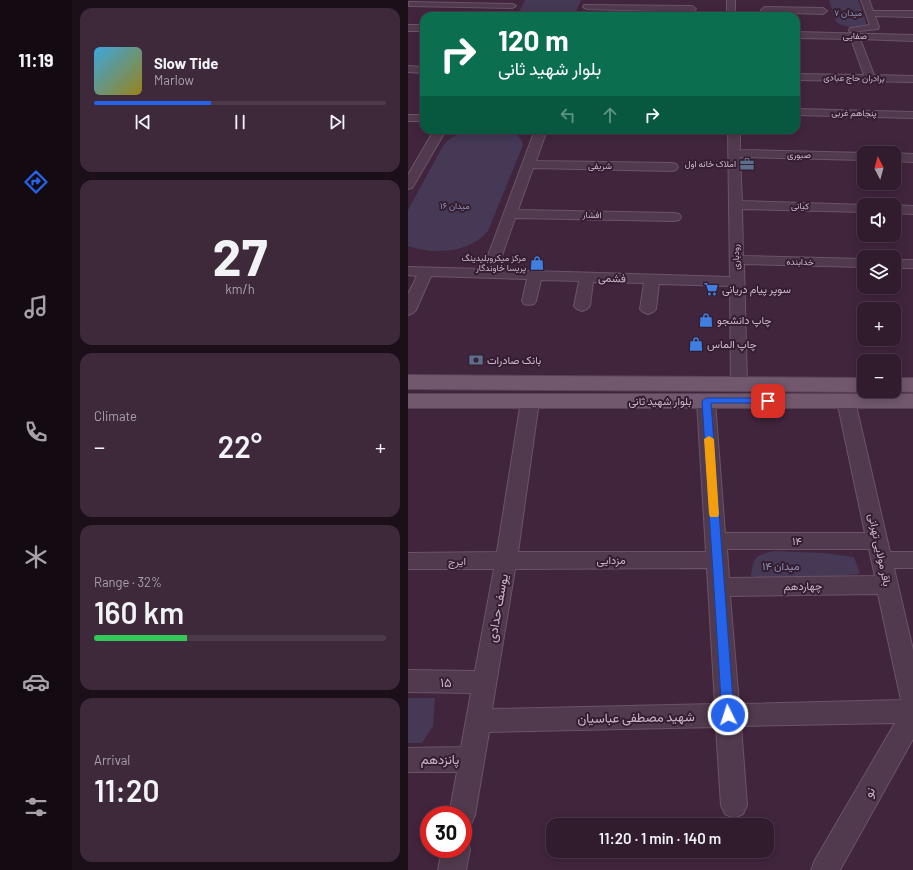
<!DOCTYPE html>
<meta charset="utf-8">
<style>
:root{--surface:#311c2e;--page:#3d293a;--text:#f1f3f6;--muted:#a8a1aa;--line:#4c3a4a;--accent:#2563eb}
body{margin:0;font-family:Barlow,Vazirmatn,sans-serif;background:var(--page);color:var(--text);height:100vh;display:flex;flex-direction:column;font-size:15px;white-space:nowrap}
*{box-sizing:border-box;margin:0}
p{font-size:13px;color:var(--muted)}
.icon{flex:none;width:22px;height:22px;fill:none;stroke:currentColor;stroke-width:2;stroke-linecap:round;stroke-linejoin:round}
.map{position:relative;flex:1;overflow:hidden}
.sheet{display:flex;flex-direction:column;gap:8px;padding:8px;background:#1b0f19;width:336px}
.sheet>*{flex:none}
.hud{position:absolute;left:12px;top:12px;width:380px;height:122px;border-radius:12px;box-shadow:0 2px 10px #0003,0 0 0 1px var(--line);background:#0b6e4f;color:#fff;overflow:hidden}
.needle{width:26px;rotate:354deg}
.fabs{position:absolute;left:449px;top:146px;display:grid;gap:8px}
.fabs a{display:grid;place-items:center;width:44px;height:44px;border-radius:8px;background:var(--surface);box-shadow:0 2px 10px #0003,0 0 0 1px var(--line);font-size:20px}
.speed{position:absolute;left:12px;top:806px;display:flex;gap:8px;font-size:20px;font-weight:700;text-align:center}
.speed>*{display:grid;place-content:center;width:52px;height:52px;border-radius:50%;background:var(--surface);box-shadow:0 2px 10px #0003,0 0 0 1px var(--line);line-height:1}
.speed .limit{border:6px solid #d22;background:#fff;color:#111}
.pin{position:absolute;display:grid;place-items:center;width:34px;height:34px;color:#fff;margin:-17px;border-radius:8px;box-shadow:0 2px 6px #0006}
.me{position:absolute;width:44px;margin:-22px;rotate:356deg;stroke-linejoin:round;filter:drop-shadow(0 0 3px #0008)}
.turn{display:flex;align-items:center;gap:14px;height:84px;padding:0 12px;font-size:18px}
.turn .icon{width:52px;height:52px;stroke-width:2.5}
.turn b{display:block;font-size:28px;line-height:34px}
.lanes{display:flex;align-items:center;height:38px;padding:0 12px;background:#0003;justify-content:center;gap:20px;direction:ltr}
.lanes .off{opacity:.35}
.big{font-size:30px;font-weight:600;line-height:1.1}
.sheet .widget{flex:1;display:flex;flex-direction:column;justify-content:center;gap:6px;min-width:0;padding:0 14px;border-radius:12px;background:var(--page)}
.sheet .dial{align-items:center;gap:0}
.dial b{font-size:52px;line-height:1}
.song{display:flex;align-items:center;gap:12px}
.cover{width:48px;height:48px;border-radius:6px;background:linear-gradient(135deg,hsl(200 70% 55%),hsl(50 70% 35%))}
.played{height:4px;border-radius:2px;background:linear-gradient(90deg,var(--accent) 40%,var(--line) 40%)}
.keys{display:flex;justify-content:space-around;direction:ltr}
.heat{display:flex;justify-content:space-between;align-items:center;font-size:22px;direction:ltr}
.charge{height:6px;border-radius:3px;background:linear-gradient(90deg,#34c759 32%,var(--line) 0)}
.trip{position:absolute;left:138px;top:818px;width:228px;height:40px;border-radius:12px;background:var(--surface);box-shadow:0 2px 10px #0003,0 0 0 1px var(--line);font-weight:600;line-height:40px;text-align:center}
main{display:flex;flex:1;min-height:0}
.menu{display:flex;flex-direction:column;width:72px;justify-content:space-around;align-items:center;background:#140b12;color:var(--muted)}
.menu .icon{width:28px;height:28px}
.menu .active{color:var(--accent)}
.menu b{font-size:18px;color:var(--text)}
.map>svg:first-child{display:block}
</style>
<main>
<nav class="menu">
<b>11:19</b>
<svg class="icon active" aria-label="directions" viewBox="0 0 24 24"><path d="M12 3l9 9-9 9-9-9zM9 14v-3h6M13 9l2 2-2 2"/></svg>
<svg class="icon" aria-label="music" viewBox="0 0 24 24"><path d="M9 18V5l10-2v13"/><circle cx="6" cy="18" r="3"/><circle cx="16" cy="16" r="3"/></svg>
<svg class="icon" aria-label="phone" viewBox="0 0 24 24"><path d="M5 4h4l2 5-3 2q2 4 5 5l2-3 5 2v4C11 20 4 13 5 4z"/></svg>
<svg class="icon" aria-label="climate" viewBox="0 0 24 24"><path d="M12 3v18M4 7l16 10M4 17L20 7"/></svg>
<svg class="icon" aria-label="car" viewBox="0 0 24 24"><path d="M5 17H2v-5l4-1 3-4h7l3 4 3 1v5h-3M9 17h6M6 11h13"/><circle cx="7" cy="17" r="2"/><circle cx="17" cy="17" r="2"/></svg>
<svg class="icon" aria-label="filters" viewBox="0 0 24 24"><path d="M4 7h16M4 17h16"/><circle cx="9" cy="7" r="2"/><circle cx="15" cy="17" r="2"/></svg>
</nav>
<section class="sheet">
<div class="widget">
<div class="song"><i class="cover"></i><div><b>Slow Tide</b><p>Marlow</p></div></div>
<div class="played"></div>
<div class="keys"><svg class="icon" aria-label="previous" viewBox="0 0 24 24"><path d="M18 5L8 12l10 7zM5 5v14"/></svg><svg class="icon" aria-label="pause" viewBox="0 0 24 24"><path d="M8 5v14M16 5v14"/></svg><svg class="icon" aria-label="next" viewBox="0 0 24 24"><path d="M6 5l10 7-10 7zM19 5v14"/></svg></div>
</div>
<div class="widget dial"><b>27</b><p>km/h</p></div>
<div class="widget"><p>Climate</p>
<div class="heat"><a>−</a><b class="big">22°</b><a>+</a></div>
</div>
<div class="widget"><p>Range · 32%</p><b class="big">160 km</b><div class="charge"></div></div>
<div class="widget"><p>Arrival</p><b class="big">11:20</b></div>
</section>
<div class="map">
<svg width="505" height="870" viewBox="0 0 505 870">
<rect width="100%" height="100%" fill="#41253d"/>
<g fill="#453956">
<polygon points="117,0 173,0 166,16 109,16"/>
<path d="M421 0H450L458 22V24C449 28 436 28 428 22Z"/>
<path d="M67 130C80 130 112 125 115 145L80 231C62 253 26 255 0 246V210L35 146C42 135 55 132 67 130Z"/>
<path d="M366 551 415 553 446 557 452 574 373 580 343 576C345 558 347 555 366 551Z"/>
<polygon points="0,698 27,698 25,726 14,743 0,743"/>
</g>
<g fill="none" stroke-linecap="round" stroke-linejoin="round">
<defs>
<g id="minor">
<rect x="319" y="0" width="8" height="16"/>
<polygon points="453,0 461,0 465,11 505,11 505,17 467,16 471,27 470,29 442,32 441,30 442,28 462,25"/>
<polygon points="1,2 104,4 108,6 104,8 4,6 1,6"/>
<polygon points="176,5 284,6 288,9 284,12 179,9 175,7"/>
<polygon points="357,7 415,8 419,11 415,14 354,12 353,10"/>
<rect x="0" y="25" width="16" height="6"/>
<polygon points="388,32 505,35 505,41 452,39 466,75 505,76 505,82 388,80 388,74 456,75 443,39 388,38"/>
<polygon points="0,66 16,67 16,73 0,72"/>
<polygon points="388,109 505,112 505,118 388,115"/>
<rect x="0" y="115" width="16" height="6"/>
<polygon points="26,130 38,130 6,185 4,188 0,189 0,175"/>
<polygon points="127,130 139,130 128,161 264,163 268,164 270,167 268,170 264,171 125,168 110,210 266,213 271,214 273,217 271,220 266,221 107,218 89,270 322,277 320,130 332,130 332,150 458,153 456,153 456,160 332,157 334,201 459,205 456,205 456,212 334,209 335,256 456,259 456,267 336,264 339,385 337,389 331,390 325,389 323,385 322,286 251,284 248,309 245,312 240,314 235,312 232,309 236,283 185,282 182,306 179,309 174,311 169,309 166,306 171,281 133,280 128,301 126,304 121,305 116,304 114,301 119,279 23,276 8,310 5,313 0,315 0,294 9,276 0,275 0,267 75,269"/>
<polygon points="486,153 505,154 505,162 486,161"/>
<polygon points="486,205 505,206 505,214 486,213"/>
<rect x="486" y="260" width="19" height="8"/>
<path d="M122 395 128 397 131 401 110 552H298L289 401 292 397 298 395 304 397 307 401 317 533H457L429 401 432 397 438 395 444 397 447 401 482 552H505V568H486L505 650V739L432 870H403L407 860 487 723 333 726 339 805 335 814 326 818 317 814 313 805 308 727 81 732 67 815 63 824 55 828V815H41L49 772H0V748L53 747 63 693 0 692V670L67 671 86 569H0V553L89 552 113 401 116 397ZM319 549H461L467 576 321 578ZM299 568 307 704 84 709 107 569ZM470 594 493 700 331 704 322 596Z"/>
<polygon points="55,838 58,839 62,849 58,870 30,870 34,849 55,849"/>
</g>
<g id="primary">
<polygon points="0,375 456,378 456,391 459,391 456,392 0,389"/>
<polygon points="486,378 505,378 505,392 483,391 486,391"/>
<rect x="0" y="394" width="505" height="14"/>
</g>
</defs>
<use href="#minor" stroke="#6b5467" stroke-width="2"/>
<use href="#primary" stroke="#5a4356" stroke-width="2"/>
<use href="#minor" fill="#513a4d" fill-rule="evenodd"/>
<use href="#primary" fill="#71586d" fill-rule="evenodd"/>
</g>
<polygon fill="#2563eb" stroke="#184099" points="298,398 360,398 365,401 360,403 303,403 326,715 324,719 320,721 316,719 314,715 294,401"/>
<polygon fill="#f59e0b" points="301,436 306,439 311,514 310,517 302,517 301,514 296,439"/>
<defs>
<symbol id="office-bare" viewBox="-9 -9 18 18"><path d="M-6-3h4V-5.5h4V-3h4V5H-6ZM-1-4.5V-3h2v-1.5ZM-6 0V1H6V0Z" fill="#5c6f8a" stroke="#361e32" stroke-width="2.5" paint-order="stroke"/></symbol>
<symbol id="shop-bare" viewBox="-9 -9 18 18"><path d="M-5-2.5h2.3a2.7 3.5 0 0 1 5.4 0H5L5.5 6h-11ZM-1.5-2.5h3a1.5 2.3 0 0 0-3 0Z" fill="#3f7fe0" stroke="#361e32" stroke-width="2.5" paint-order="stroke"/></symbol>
<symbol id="supermarket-bare" viewBox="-9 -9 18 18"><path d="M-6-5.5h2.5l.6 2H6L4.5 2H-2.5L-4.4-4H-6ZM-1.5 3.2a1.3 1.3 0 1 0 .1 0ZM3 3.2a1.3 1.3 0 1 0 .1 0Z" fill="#3f7fe0" stroke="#361e32" stroke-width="2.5" paint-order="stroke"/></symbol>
<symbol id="bank-bare" viewBox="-9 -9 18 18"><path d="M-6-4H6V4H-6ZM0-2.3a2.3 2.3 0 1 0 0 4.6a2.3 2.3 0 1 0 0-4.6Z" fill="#5c6f8a" stroke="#361e32" stroke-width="2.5" paint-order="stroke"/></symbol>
</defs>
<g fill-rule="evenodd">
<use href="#office-bare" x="329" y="154" width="20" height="20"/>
<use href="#shop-bare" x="119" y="253" width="20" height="20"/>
<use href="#supermarket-bare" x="293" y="279" width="20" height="20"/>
<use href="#shop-bare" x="288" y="310" width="20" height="20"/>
<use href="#shop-bare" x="278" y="334" width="20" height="20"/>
<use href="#bank-bare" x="58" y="350" width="20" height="20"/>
</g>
<g text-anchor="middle" stroke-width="4" stroke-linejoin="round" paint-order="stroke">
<g font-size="9" fill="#8a92b0" stroke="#361e32">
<text x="440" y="16">میدان ۷</text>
<text x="47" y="209">میدان ۱۶</text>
</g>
<g font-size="9" fill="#cbb6c7" stroke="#361e32">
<text transform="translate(447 36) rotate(1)" y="3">صفایی</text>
<text transform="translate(446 78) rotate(1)" y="3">برادران حاج عبادی</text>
<text transform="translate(446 113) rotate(1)" y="3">پنجاهم غربی</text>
<text transform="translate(391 155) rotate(1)" y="3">صبوری</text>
<text transform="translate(192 166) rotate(1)" y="3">شریفی</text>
<text transform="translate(392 206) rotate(2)" y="3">کیانی</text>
<text transform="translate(184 215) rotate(1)" y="3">افشار</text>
<text transform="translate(328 257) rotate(-91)" y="3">رودباری</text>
<text transform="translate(392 262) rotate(1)" y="3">خدابنده</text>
</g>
<g font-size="9" fill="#cbb6c7" stroke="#361e32" text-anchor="end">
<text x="328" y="167">املاک خانه اول</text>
<text x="118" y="261">مرکز میکروبلیدینگ<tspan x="118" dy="10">پریسا خاوندگار</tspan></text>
</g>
<g font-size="11" fill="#cbb6c7" stroke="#361e32">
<text transform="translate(204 278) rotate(2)" y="4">فشمی</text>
<text x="252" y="405">بلوار شهید ثانی</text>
<text x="389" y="545">۱۴</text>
<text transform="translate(472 550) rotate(78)" y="4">باقر مولایی تهرانی</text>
<text x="203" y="564">مزدایی</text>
<text x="49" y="565">ایرج</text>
<text transform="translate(395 586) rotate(-1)" y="4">چهاردهم</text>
</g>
<g font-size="11" fill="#cbb6c7" stroke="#361e32" text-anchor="start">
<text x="314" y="293">سوپر پیام دریانی</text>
<text x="309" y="324">چاپ دانشجو</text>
<text x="299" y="348">چاپ‌ الماس</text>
<text x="79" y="364">بانک صادرات</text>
</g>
<g font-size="11" fill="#8a92b0" stroke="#361e32">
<text x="373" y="570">میدان ۱۴</text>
</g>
<g font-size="13" fill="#cbb6c7" stroke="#361e32">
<text transform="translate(89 608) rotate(-80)" y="5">یوسف حدادی</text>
<text x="38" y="687">۱۵</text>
<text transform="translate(228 717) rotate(-1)" y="5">شهید مصطفی عباسیان</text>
<text x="32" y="764">پانزدهم</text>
<text transform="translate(461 792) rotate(-60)" y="5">نو</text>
</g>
</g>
</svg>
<div class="fabs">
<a><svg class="needle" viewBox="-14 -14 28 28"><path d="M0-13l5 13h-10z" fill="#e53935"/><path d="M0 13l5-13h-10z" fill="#a8a1aa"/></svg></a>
<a><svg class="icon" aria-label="sound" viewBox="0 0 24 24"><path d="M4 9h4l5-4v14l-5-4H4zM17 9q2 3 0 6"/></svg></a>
<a><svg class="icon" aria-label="layers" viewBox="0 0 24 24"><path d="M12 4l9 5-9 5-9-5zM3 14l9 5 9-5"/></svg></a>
<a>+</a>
<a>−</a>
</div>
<div class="speed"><div class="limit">30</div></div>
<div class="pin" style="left:360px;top:401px;background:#d93025"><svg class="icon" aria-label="arrive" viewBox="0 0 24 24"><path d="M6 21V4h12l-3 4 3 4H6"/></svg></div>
<svg class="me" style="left:320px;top:715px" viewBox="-20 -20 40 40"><circle r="17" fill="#2563eb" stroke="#fff" stroke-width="3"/><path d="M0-11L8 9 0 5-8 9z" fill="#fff"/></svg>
<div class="trip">11:20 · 1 min · 140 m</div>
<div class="hud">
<div class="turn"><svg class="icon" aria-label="right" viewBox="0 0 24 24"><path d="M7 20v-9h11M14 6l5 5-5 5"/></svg><div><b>120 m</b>بلوار شهید ثانی</div></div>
<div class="lanes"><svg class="icon off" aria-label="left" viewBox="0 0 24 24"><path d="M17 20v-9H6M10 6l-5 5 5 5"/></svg><svg class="icon off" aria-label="ahead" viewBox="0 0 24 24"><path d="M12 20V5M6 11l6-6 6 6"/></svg><svg class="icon" aria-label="right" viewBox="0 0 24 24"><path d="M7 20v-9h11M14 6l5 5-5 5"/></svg></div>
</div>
</div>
</main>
